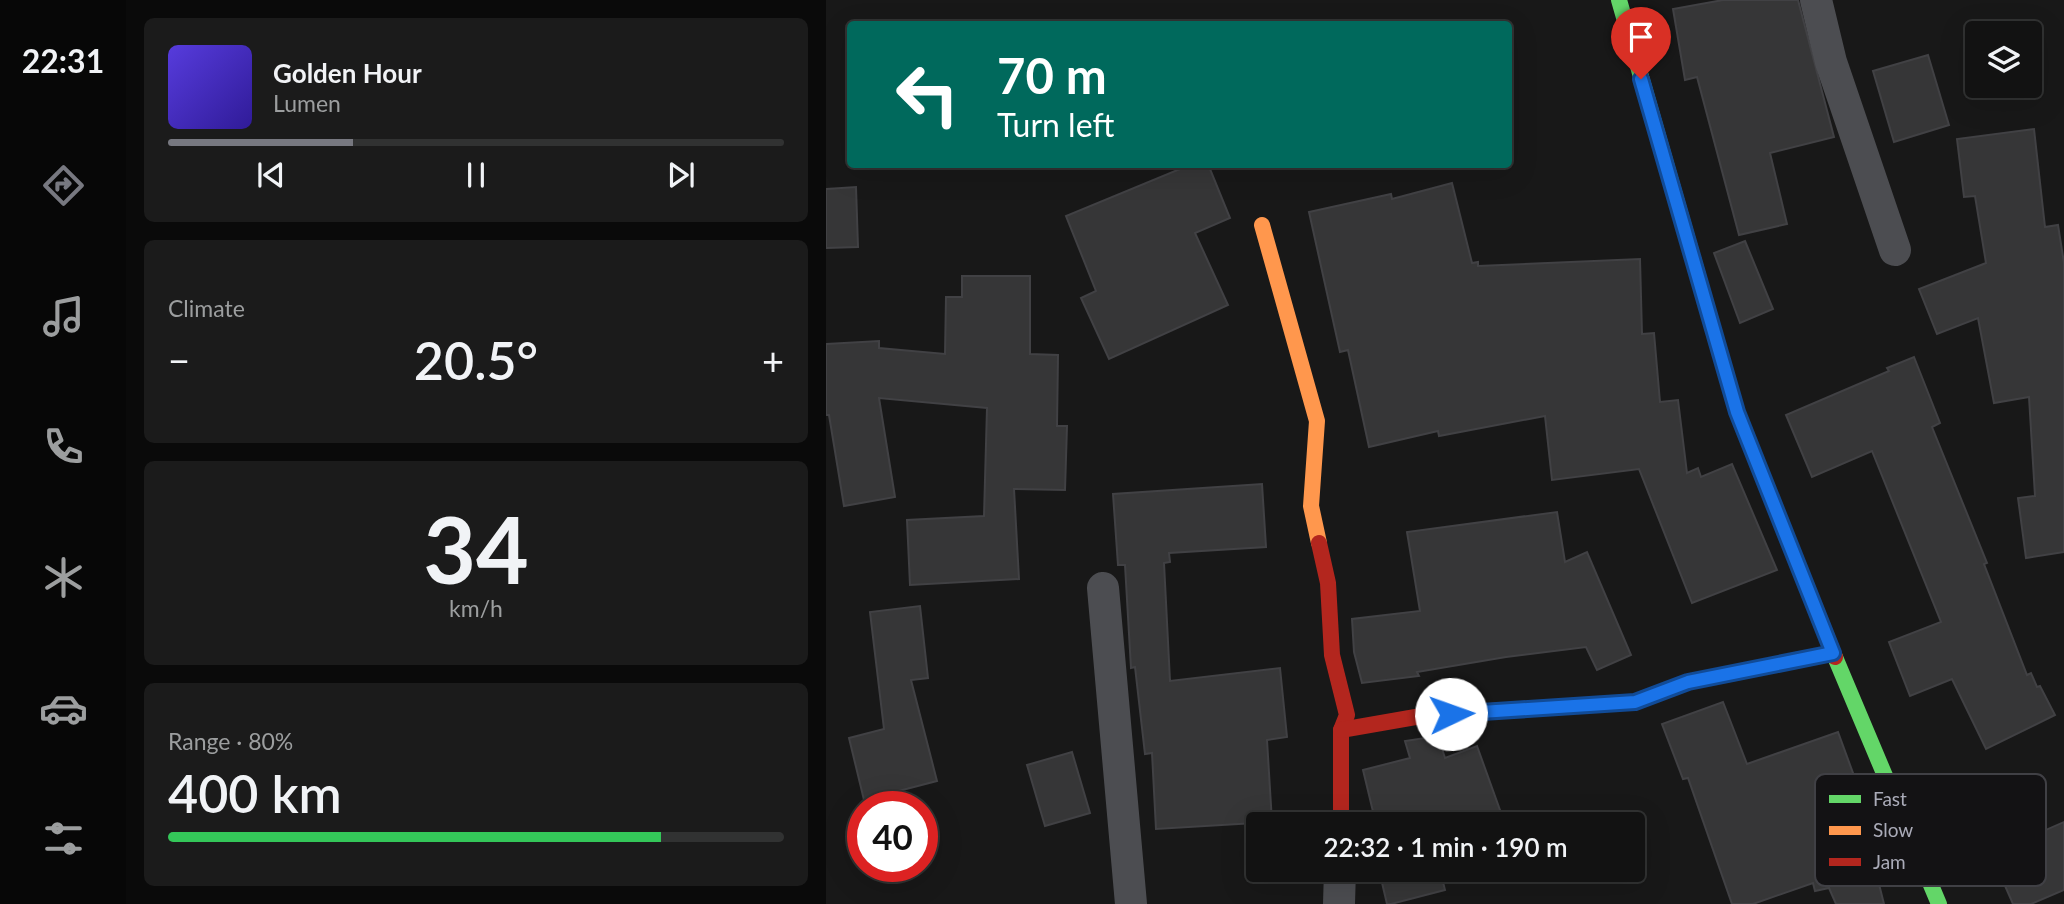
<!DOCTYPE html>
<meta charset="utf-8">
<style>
:root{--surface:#121212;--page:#1b1b1b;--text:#f1f3f6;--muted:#9c9e9f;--line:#313232;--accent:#777880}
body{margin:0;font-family:Lato,sans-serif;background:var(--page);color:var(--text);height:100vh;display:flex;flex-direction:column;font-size:26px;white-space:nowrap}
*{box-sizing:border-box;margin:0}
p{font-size:23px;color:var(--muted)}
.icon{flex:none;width:38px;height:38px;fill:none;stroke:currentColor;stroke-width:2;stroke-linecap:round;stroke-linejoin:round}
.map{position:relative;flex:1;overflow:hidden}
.side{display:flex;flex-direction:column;gap:18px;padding:18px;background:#0a0a0a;width:700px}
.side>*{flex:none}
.guide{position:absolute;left:21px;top:21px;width:665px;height:147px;border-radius:7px;box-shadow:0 7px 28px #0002,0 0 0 2px var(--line);background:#00695c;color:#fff;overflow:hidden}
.fabs{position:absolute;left:1139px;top:21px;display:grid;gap:14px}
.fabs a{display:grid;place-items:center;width:77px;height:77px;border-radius:7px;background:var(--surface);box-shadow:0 7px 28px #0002,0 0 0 2px var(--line);font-size:35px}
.speed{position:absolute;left:21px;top:791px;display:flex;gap:14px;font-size:35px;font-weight:700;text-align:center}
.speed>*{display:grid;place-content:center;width:91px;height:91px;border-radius:50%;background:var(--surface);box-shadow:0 7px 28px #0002,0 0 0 2px var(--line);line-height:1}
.speed .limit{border:10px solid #d22;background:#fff;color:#111}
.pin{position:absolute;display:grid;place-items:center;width:60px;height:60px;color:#fff;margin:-72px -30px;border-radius:50% 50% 50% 0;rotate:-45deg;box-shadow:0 0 7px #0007}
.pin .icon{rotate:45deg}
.me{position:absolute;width:77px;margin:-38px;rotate:87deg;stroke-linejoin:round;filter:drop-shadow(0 0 5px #0008)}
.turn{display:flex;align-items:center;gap:24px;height:147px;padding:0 35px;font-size:32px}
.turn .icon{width:91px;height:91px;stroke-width:2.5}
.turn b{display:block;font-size:49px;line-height:60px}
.big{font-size:52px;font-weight:600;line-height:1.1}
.side .card{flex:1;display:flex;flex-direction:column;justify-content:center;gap:10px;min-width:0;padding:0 24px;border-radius:10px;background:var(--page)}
.side .dial{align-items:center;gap:0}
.dial b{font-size:91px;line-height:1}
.song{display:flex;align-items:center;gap:21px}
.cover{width:84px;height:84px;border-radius:10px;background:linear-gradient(135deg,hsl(250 70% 55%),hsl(250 70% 35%))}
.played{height:7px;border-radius:4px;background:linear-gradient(90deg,var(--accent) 30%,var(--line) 30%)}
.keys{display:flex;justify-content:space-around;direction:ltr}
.heat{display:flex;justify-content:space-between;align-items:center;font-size:38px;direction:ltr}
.charge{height:10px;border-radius:5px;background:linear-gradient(90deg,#34c759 80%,var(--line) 0)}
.trip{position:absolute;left:420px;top:812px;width:399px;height:70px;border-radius:7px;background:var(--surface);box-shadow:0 7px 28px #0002,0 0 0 2px var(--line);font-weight:600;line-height:70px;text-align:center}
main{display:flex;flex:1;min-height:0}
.menu{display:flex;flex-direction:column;width:126px;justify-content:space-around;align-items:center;background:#070707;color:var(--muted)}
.menu .icon{width:49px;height:49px}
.menu .selected{color:var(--accent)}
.menu b{font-size:32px;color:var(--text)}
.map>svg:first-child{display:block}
</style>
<main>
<nav class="menu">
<b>22:31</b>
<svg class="icon selected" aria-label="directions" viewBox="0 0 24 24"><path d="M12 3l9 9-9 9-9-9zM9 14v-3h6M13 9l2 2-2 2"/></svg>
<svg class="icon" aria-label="music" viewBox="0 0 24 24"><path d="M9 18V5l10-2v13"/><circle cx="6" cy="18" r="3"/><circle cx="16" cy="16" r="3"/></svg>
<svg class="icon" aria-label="phone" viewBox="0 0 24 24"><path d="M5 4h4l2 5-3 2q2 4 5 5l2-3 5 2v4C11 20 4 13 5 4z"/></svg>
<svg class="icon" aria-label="climate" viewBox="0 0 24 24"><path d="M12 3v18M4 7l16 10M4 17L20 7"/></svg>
<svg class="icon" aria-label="car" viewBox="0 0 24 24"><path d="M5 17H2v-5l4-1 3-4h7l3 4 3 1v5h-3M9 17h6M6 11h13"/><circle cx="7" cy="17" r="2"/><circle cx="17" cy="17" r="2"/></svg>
<svg class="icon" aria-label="filters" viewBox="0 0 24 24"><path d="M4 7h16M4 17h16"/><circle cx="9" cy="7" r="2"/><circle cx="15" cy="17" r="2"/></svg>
</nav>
<section class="side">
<div class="card">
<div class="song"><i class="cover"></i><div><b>Golden Hour</b><p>Lumen</p></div></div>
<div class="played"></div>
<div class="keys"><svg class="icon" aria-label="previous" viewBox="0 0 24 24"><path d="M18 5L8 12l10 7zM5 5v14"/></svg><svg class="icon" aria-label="pause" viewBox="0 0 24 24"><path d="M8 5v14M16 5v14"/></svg><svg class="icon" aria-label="next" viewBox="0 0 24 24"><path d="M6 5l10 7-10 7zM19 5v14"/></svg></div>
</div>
<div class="card"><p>Climate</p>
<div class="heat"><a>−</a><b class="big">20.5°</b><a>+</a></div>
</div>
<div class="card dial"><b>34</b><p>km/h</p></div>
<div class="card"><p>Range · 80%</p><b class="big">400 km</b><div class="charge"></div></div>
</section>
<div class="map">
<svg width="1238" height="904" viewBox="0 0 1238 904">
<rect width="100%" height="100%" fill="#181818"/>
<g fill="#363637" stroke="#414144" stroke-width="2">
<polygon points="897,0 972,0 1008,137 944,153 961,224 913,235 871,77 859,80 847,9"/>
<polygon points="1102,55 1123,125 1068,142 1047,71"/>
<polygon points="1208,129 1219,227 1232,225 1238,263 1238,552 1200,558 1192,498 1209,496 1203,397 1168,403 1152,318 1111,334 1093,289 1160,263 1149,196 1138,197 1131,139"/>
<polygon points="366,164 382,164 404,218 369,233 402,305 283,359 255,298 270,291 240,216"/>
<polygon points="626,183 646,263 652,262 652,266 814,259 816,334 828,333 834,402 852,400 861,473 872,468 875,477 906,464 951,570 866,603 813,469 726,480 719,416 613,436 612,431 543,447 522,350 514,352 483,212 565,194 566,199"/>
<polygon points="30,187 32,247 0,248 0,189"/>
<polygon points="919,241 947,309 914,323 888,253"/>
<polygon points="136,276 204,276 204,354 232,355 231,426 241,426 239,490 188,489 193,579 84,585 81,520 158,516 161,408 53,398 69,497 18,506 3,415 0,415 0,344 53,341 53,348 119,354 120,297 136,297"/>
<polygon points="1088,357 1114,423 1106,427 1161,563 1158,564 1201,675 1205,673 1211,687 1214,686 1229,715 1160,749 1126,679 1084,696 1063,642 1115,622 1046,451 986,477 960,415 1063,371 1061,368"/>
<polygon points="436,484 440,547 343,553 344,562 338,563 344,681 454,668 461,737 441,740 446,822 330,829 326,753 319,754 309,667 305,668 299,565 292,565 287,494"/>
<polygon points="731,512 739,562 761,552 805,655 771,670 760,647 680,657 591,672 593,676 536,683 528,652 526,619 594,611 581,532"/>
<polygon points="94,606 102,678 85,680 111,781 38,800 23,738 58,729 44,612"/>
<polygon points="897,702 921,764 1012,732 1031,784 1028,785 1058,904 1010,904 1003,888 989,891 987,883 927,904 906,904 862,778 857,779 836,724"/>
<polygon points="612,736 619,758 651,746 679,824 550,824 537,770 584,758 579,741"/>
<polygon points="246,752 264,813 219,826 201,765"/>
<polygon points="1238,822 1238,890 1205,904 1187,904 1165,854"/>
<polygon points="553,870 640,870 616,878 619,890 565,904 561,904"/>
</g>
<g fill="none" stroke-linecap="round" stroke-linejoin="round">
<g stroke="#4c4d51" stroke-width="32">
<polyline points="990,0 1005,62 1069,250"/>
<polyline points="277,588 305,904"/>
<polyline points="513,904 514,870"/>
</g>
<g stroke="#63d668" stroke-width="16">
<polyline points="793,0 873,279"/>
<polyline points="1009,657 1113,904"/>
</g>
<polyline stroke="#ff974d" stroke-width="16" points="436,225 491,421 485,506 493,543"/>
<g stroke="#b3261e" stroke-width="16">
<polyline points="873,279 911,412 1009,657"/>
<polyline points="493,543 502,583 506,655 521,715 515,730 515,824"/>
<polyline points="515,730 601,715 809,702 862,682 1007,653"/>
</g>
</g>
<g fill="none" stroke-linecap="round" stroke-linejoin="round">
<defs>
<polyline id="route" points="625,714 809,702 862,682 1007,653 911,412 815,79"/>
</defs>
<use href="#route" stroke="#114b97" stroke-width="18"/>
<use href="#route" stroke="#1a73e8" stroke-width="12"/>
</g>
<rect x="989" y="774" width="231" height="112" rx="10" fill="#131214" stroke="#404045" stroke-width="2"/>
<rect x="1003" y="795" width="32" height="8" fill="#63d668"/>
<rect x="1003" y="826" width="32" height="9" fill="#ff974d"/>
<rect x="1003" y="858" width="32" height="8" fill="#b3261e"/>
<g font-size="19" fill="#aaabb8">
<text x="1047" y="806">Fast</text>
<text x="1047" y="837">Slow</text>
<text x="1047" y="869">Jam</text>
</g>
</svg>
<div class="fabs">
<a><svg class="icon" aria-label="layers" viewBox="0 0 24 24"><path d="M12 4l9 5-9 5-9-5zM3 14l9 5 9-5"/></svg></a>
</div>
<div class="speed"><div class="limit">40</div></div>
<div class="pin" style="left:815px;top:79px;background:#d93025"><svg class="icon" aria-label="arrive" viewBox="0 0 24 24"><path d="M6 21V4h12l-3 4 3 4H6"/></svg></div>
<svg class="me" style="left:625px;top:714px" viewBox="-20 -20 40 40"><circle r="19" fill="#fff"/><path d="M0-13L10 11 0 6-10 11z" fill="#1a73e8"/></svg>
<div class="trip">22:32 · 1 min · 190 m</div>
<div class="guide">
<div class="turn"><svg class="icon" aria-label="left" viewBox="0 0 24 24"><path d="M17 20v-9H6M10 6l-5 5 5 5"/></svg><div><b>70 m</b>Turn left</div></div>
</div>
</div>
</main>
